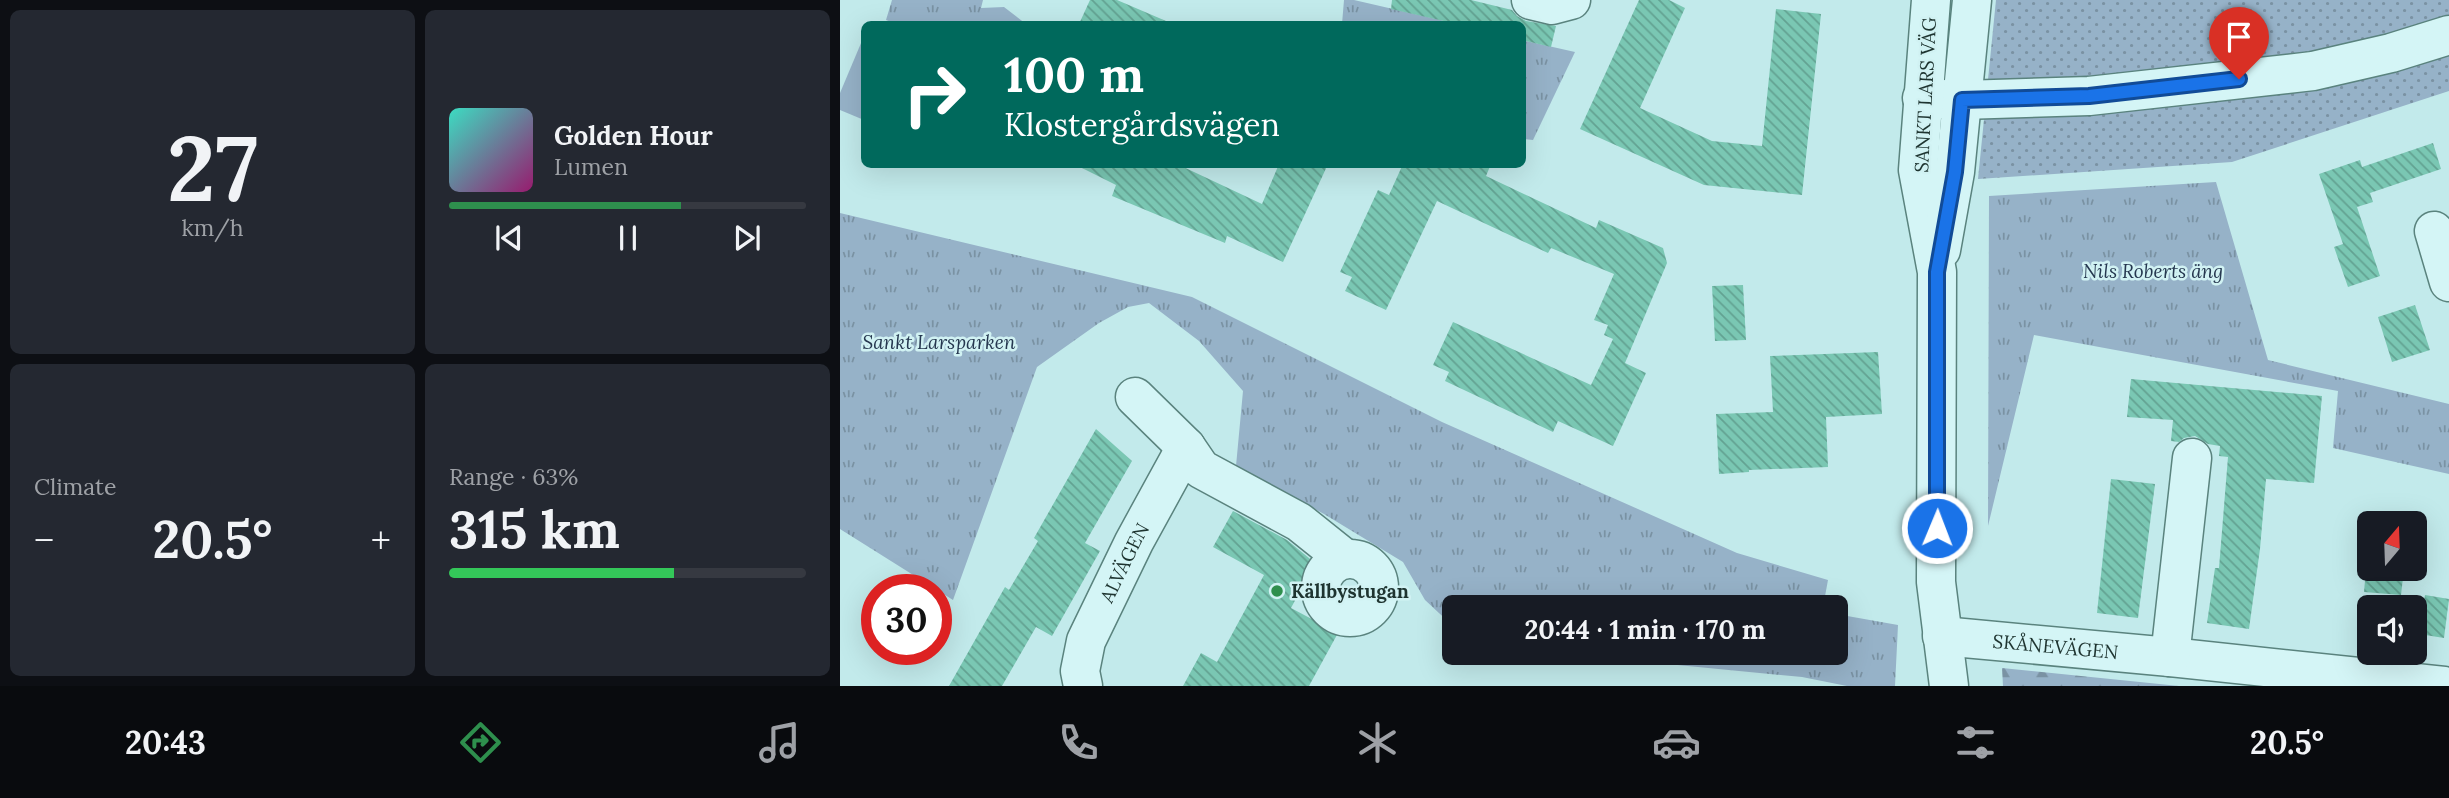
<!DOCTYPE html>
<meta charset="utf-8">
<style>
:root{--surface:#171b24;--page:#242831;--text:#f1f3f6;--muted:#9ea1a6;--line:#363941;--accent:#2e8f4d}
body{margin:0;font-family:Lora,serif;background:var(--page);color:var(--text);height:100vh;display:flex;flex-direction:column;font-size:26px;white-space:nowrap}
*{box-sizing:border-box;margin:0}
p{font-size:23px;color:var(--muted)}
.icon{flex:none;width:38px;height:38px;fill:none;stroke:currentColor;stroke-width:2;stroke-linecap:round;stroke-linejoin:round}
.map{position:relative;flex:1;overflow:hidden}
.sheet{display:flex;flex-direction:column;gap:10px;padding:10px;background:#0d0f14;width:840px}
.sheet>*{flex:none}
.guide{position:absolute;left:21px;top:21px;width:665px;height:147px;border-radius:10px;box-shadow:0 7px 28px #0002;background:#00695c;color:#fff;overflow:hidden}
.needle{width:46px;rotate:19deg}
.buttons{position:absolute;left:1517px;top:511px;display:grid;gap:14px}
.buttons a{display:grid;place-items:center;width:70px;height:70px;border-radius:10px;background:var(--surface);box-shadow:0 7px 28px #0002;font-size:35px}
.speed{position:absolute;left:21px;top:574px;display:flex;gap:14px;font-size:35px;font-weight:700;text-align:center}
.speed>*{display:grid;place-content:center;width:91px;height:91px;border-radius:50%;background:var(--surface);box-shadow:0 7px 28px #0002;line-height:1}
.speed .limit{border:10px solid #d22;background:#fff;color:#111}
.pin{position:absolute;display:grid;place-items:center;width:60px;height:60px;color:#fff;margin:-72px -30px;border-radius:50% 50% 50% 0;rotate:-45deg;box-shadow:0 0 7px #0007}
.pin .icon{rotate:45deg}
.me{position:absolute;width:77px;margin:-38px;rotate:1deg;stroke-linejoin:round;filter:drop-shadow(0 0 5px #0008)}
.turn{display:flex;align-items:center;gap:24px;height:147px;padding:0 28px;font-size:32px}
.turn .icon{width:91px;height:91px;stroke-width:2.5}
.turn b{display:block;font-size:49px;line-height:60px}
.big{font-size:52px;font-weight:800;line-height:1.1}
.sheet .card{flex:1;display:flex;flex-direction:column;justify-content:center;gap:10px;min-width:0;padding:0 24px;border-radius:10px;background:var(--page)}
.sheet .dial{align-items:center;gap:0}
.dial b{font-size:91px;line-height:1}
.song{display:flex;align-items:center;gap:21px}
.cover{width:84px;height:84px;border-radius:10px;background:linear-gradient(135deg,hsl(170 70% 55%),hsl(320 70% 35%))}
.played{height:7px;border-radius:4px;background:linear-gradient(90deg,var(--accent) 65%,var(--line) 65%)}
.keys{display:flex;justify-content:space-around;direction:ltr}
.heat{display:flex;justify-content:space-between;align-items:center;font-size:38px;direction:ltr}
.charge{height:10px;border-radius:5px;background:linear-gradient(90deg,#34c759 63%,var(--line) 0)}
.sheet .tiles{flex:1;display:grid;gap:10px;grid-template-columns:repeat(2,1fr)}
.trip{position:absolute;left:602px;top:595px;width:406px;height:70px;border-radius:10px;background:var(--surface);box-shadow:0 7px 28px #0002;font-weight:800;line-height:70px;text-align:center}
.tabs{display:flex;height:112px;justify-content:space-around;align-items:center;background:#090b0e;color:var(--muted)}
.tabs .icon{width:49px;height:49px}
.tabs .active{color:var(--accent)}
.tabs b{font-size:32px;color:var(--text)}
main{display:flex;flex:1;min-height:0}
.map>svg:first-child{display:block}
</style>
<main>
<section class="sheet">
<div class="tiles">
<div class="card dial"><b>27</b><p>km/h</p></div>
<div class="card">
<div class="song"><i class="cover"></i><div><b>Golden Hour</b><p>Lumen</p></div></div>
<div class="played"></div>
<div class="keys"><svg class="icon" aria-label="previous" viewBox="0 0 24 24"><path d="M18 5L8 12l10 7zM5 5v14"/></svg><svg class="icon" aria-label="pause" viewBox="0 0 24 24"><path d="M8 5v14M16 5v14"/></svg><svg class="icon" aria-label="next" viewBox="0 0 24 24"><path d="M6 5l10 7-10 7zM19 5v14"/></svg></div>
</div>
<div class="card"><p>Climate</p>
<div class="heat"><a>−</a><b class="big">20.5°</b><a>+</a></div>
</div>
<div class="card"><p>Range · 63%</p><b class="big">315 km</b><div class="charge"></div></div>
</div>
</section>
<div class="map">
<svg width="1609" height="686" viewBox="0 0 1609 686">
<defs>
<pattern id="grass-dots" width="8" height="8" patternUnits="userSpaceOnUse" patternTransform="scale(1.75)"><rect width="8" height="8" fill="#96b2c8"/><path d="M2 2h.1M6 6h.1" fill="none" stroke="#7a92a3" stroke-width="1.8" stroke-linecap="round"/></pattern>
<pattern id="forest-firs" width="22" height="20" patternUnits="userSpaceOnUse" patternTransform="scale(1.75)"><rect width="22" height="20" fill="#96b2c8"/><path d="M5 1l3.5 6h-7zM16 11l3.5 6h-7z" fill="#7a92a3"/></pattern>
<pattern id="park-tufts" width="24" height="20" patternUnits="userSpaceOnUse" patternTransform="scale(1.75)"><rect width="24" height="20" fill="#96b2c8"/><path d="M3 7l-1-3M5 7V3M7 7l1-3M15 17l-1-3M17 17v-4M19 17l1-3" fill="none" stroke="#7a92a3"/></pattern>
<pattern id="building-back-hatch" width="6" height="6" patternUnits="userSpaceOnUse" patternTransform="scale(1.75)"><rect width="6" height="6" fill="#7ac7b3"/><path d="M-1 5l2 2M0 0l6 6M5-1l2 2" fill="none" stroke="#63a292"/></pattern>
</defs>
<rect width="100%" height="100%" fill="#c2eaeb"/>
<polygon fill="url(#grass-dots)" points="1156,0 1609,0 1609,91 1392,162 1138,179"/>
<polygon fill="url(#forest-firs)" points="1162,668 1339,686 1163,686"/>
<g fill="url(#park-tufts)">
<polygon points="52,0 143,0 141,8 164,7 186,24 56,24 46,20"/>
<polygon points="504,0 514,0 618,24 502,24"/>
<polygon points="682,40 735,52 693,140 683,139"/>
<polygon points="1376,182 1428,360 1609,404 1609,474 1493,448 1498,391 1194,335 1148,526 1149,196"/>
<polygon points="0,213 352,297 602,422 897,553 988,580 983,607 614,607 614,627 585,600 563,562 484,514 396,466 403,391 359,341 309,303 288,307 259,323 197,367 113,600 0,529"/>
<polygon points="996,614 1058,625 1055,686 1007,686 962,677 786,660 737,653 996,653"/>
</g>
<polygon fill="#96b2c8" points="24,36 24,120 0,110 0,93"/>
<g fill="url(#building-back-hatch)">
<polygon points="250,0 277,0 333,24 239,24"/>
<polygon points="552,0 631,0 672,10 677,16 686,21 716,26 711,47 682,40 682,24 617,24 551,9"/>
<polygon points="799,0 829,0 845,8 800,108 872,141 922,146 936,9 981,14 962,195 864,185 740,129"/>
<polygon points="1593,143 1601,169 1530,193 1533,202 1517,207 1540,276 1508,287 1494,247 1503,244 1479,174 1520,160 1522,167"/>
<polygon points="234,164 337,164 422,204 439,164 488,164 443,262 387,236 385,243 272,196 276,185"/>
<polygon points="563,164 651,164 646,176 756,228 759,220 823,248 827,263 785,363 806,373 773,446 718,421 713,432 605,381 609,372 593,365 613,322 751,385 773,339 764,335 768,325 754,320 774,274 711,248 708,253 597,201 546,310 505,291 512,277 500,272 538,190 549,195"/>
<polygon points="903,285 906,340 875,341 872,286"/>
<polygon points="1575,305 1590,350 1552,362 1538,317"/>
<polygon points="1038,352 1042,414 986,417 988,467 909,470 909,472 879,474 876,414 933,412 930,356"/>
<polygon points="1291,379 1482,396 1474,483 1426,479 1420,549 1409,629 1367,623 1375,568 1379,568 1388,457 1379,456 1380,446 1368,444 1355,436 1344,438 1339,442 1331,441 1333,420 1287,417"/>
<polygon points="256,429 292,461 245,543 260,551 212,636 196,627 162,686 109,686 165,587 169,590 198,541 194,538"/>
<polygon points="1271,479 1315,484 1298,618 1257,613"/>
<polygon points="393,511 447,540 475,563 451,608 498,633 469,686 343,686 361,653 377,662 424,575 373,547"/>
<polygon points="1526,569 1564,569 1561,595 1524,592"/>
<polygon points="1585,595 1609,599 1604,638 1579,634"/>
</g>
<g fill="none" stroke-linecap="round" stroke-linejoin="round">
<defs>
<g id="minor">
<polyline points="691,0 712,5 731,0"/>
<polyline points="1091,0 1078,170 1097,272 1096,582 1109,686"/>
<polyline points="1082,98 1122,100 1249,96 1473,71 1551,53 1609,35"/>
<polyline points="1594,231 1609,282"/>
<polyline points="1101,250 1115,172 1132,0"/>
<polyline points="295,397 346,447 361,469 459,522 504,558"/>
<circle cx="510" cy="588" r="29"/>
<path id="s1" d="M1102 636 1330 657 1604 686"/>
<polyline points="1330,657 1352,458"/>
<path id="s2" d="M243 686 240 671 246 641 294 542 346 447"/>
</g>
</defs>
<use href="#minor" stroke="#5a837e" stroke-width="41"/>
<use href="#minor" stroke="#d4f5f6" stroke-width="38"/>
</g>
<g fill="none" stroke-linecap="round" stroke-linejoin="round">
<defs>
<polyline id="route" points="1097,528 1097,272 1115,172 1122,100 1249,96 1399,79"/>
</defs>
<use href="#route" stroke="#114b97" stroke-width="18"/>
<use href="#route" stroke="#1a73e8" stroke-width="12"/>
</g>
<circle fill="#2e8f4d" stroke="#d1f2f3" stroke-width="2.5" cx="437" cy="591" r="7"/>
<g text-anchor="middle" stroke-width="5" stroke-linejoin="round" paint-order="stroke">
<g font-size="19" fill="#1e3430" stroke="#d1f2f3">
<text transform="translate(1085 95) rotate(-87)" y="7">SANKT LARS VÄG</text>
<text dy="7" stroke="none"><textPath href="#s2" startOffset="133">ALVÄGEN</textPath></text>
<text dy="7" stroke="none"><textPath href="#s1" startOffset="114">SKÅNEVÄGEN</textPath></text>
</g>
<g font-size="19" font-style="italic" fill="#25374f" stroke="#d1f2f3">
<text x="1313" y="278">Nils Roberts äng</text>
<text x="99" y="349">Sankt Larsparken</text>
</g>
<g font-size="19" font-weight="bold" fill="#1e3430" stroke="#d1f2f3" text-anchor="start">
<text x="451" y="598">Källbystugan</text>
</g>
</g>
</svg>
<div class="buttons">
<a><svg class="needle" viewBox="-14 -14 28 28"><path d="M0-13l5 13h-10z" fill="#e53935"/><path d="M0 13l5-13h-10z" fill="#9ea1a6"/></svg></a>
<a><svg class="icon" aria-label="sound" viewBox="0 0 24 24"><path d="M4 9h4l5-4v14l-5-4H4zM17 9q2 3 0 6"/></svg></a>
</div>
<div class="speed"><div class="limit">30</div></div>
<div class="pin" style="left:1399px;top:79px;background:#d93025"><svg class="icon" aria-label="arrive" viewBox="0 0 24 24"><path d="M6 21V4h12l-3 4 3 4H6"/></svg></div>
<svg class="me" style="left:1097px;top:528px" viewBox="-20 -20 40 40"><circle r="17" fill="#1a73e8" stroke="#fff" stroke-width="3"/><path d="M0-11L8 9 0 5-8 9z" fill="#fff"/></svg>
<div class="trip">20:44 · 1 min · 170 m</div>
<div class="guide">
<div class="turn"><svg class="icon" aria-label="right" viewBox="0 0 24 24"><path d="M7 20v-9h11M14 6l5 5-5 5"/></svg><div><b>100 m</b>Klostergårdsvägen</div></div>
</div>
</div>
</main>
<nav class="tabs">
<b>20:43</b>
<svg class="icon active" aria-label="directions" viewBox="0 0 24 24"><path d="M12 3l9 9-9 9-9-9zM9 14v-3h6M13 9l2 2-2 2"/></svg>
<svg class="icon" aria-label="music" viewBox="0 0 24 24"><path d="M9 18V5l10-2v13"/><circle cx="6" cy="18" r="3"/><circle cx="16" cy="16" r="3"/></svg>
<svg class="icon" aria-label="phone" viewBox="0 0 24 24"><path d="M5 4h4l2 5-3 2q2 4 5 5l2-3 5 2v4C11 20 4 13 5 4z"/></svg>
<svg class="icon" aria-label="climate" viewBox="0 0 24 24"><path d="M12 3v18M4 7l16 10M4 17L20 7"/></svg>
<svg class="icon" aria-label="car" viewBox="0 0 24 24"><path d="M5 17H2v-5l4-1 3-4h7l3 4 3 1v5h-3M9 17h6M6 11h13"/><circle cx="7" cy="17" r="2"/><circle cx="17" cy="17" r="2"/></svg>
<svg class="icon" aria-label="filters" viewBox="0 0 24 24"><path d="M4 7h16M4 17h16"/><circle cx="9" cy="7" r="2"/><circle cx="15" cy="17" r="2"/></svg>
<b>20.5°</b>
</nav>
